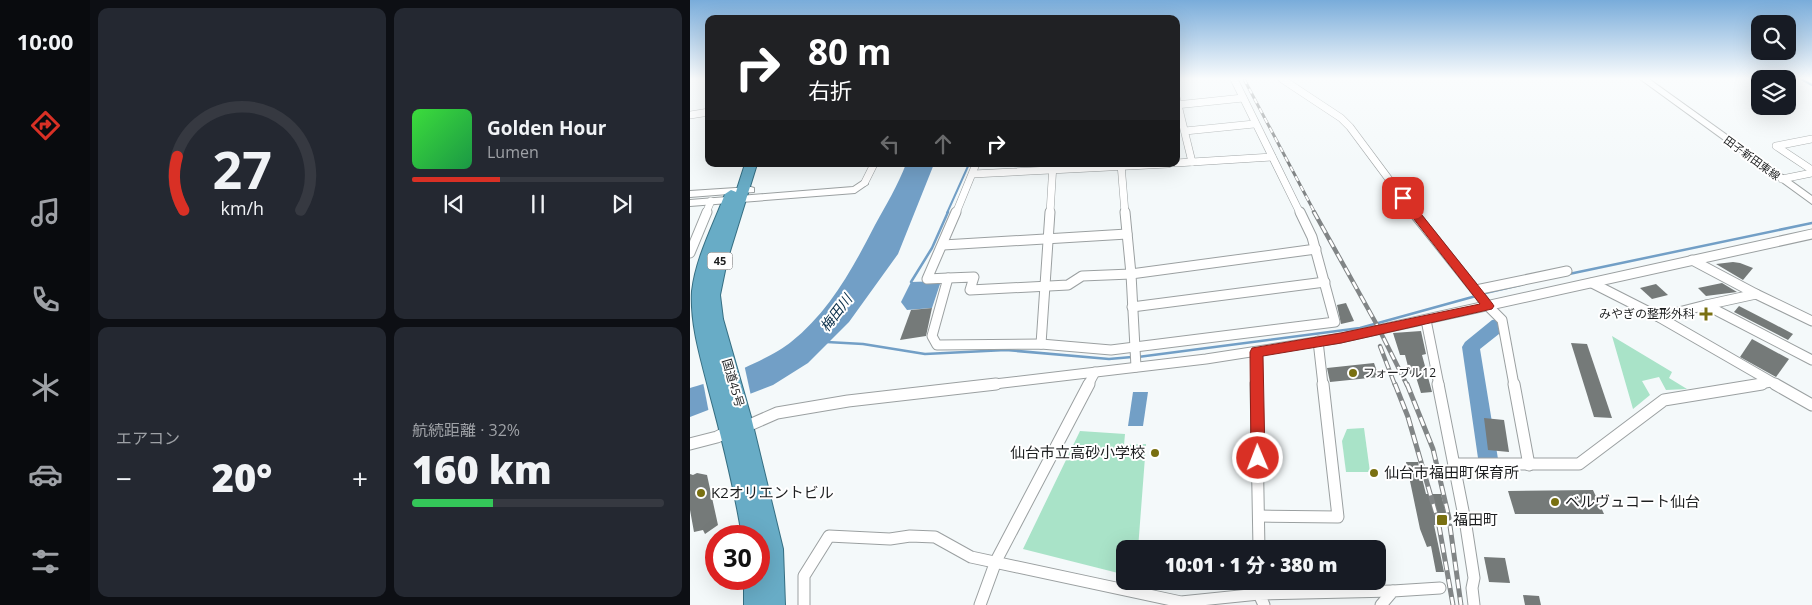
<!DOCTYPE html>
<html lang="ja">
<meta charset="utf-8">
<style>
:root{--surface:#171b24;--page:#242831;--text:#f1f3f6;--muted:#9ea1a6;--line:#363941;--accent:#d93025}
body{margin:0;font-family:"Open Sans","Noto Sans JP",sans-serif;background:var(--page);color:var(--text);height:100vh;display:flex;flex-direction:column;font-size:19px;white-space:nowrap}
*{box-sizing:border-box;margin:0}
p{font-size:16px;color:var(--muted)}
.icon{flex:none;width:28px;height:28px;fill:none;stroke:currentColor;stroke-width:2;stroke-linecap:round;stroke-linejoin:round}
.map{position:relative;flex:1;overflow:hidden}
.drawer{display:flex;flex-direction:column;gap:8px;padding:8px;background:#0d0f14;width:600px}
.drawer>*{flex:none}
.guide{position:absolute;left:15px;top:15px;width:475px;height:152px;border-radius:10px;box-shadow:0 5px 20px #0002;background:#202124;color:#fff;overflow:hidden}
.buttons{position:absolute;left:1061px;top:15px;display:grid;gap:10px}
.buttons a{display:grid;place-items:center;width:45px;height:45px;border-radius:10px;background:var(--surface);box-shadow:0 5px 20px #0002;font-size:25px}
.speed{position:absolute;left:15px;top:525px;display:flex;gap:10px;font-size:25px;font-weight:700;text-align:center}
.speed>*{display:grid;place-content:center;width:65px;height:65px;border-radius:50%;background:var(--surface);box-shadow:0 5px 20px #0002;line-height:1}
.speed .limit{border:8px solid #d22;background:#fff;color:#111}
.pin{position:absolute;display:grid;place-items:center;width:42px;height:42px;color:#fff;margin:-21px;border-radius:10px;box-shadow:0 2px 8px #0006}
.me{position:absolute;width:55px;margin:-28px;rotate:359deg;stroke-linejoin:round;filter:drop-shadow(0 0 4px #0008)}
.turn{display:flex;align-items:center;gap:18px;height:105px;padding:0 20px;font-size:22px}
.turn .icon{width:65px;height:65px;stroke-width:2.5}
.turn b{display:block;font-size:35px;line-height:42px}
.lanes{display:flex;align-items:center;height:48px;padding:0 20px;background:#0003;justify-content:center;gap:25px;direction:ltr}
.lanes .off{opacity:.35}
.big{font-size:38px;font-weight:800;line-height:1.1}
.drawer .widget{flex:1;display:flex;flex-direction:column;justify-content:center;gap:8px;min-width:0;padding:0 18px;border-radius:10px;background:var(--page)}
.drawer .dial{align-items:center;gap:0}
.dial svg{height:130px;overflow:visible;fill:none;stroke:var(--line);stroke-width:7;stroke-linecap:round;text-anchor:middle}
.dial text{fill:var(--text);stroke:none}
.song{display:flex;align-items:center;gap:15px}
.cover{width:60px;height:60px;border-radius:8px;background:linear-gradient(135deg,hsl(120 70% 55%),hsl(140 70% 35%))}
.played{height:5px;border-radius:2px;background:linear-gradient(90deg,var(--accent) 35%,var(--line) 35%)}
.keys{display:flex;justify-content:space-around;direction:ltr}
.heat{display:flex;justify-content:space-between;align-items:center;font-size:28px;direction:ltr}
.charge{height:8px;border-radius:4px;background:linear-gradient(90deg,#34c759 32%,var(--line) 0)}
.drawer .tiles{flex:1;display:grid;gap:8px;grid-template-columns:repeat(2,1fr)}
.trip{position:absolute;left:426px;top:540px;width:270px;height:50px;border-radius:10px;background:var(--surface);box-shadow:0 5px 20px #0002;font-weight:800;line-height:50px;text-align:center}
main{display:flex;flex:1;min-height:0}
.tab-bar{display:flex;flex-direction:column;width:90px;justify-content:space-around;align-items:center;background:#090b0e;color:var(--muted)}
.tab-bar .icon{width:35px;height:35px}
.tab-bar .on{color:var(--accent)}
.tab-bar b{font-size:22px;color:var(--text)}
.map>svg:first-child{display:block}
</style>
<main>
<nav class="tab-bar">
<b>10:00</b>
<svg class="icon on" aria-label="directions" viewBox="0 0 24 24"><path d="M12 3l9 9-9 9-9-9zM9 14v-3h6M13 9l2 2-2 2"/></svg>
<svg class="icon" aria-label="music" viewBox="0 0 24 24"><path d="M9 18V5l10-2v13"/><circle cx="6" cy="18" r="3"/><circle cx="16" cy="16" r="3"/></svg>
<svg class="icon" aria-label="phone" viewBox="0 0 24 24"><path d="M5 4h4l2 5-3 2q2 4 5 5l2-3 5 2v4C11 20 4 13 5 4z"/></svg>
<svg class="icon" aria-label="climate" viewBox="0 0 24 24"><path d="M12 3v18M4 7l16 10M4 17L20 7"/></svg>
<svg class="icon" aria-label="car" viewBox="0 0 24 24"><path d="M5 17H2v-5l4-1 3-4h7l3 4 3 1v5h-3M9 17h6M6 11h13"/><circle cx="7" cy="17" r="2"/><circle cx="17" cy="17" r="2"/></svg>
<svg class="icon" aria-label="filters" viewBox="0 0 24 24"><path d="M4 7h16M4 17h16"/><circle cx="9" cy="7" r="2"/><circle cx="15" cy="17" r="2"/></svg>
</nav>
<section class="drawer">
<div class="tiles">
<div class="widget dial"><svg viewBox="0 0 100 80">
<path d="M14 69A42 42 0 1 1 86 69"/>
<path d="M14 69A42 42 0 0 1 10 36" stroke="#d93025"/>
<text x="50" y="56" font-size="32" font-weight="700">27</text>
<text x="50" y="72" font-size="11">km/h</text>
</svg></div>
<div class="widget">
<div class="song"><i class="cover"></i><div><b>Golden Hour</b><p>Lumen</p></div></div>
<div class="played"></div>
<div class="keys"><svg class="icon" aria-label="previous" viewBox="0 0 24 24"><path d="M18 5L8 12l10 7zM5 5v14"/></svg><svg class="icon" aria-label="pause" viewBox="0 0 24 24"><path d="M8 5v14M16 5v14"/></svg><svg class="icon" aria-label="next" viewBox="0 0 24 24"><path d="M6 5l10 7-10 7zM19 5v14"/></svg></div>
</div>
<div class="widget"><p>エアコン</p>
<div class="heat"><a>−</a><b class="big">20°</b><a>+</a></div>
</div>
<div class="widget"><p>航続距離 · 32%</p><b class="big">160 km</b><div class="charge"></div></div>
</div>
</section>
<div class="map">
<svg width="1122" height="605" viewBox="0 0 1122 605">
<rect width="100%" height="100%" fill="#f4f9fa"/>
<g fill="#a9e3c8">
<polygon points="922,336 982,372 979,378 997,389 976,390 969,377 952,381 960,395 943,409"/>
<polygon points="674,428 680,472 656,472 652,441 657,429"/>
<polygon points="390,431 435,434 434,445 456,444 448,549 435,549 435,572 432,574 333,549"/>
</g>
<g fill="#729fc6">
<path d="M216 164H244L208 254 159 322 118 363 83 385 0 417V388C24 382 82 358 101 342 139 312 163 268 185 225 196 205 208 185 216 164Z"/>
<polygon points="251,281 242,308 217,310 211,302 221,282"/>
<polygon points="443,392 458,392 453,426 438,426"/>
</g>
<polygon fill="#f4f9fa" points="54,364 61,396 19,413 13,382"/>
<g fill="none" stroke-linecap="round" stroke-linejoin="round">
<g stroke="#729fc6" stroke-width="2">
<polyline points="1111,79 1122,85"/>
<polyline points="257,213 279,164"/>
</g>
<g stroke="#729fc6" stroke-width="2.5">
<polyline points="879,274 1122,223"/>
<polyline points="221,282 242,248 258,212"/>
<polyline points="791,294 830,285"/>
<polyline points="137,342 173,344 235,354 316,350 419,359 442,357"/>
<polyline points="448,357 670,328 786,296"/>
</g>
<polygon fill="#729fc6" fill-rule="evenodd" points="808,319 814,320 816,325 814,330 790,349 809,465 806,472 799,474 792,472 789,465 772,347 775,342 802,320"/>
</g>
<g fill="#757a79">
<polygon points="1043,262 1050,263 1063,268 1053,280 1026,264"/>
<polygon points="1032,283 1047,292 1016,296 1008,288"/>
<polygon points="966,284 978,295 962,299 950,288"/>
<polygon points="656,303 664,321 651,324 647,305"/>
<polygon points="1049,306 1084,324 1103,334 1098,340 1044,312"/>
<polygon points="242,308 236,336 210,340 221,310"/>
<polygon points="731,331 736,354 732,355 742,392 731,393 725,374 720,374 715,355 710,355 703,333"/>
<polygon points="1062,339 1099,359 1086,377 1050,357"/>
<polygon points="881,343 897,344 922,418 904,417"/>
<polygon points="684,363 689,377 640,382 637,368"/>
<polygon points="794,418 814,420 819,452 798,450"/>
<polygon points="716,462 728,462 736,494 751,494 759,525 744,525 754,572 746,572 741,546 737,547 730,529"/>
<polygon points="7,473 17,475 28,525 15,534 13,530 4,532 0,510 0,474 3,475"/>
<polygon points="903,490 914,514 825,514 818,491"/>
<polygon points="794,557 815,558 820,583 799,582"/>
<polygon points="833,595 849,596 851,605 835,605"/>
</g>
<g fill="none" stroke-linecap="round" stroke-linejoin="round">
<defs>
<g id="minor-far2">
<polyline points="544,79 610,213"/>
<polyline points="592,79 651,118 660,127 724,213"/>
<polyline points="486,97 502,162"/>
<polyline points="486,105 553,98"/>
<polyline points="0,115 19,112"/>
<polyline points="495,131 564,124"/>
<polyline points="1122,139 1086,146 1122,170"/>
<polyline points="486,163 582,157"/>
<polyline points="431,164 435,213"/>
<polyline points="283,174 478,164"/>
<polyline points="1092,179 1122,173"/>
<polyline points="175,182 184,164"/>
<polyline points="16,213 21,201"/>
<polyline points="266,213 286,164"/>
<polyline points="360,213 363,164"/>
</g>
<g id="minor-far1">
<polyline points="266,212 237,279 258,278 242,336 247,345 351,344 421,350 645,322 622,237 610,212"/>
<polyline points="723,212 798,306 812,320 824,385"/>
<polyline points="253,245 437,234"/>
<polyline points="0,253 17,212"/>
<polyline points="1002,260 1066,294"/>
<polyline points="258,278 284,277 280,290 378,285 392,276 441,274 435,212"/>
<polyline points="902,283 969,317 1087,385"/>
<polyline points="786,290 877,271"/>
<polyline points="1016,305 1066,294 1122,321"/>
<polyline points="442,307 635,282"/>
<polyline points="969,317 1016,305 1122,360"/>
<polyline points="736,320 749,385"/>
<polyline points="628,341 633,385"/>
<polyline points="351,344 360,212"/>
<polyline points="566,352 567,385"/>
<polyline points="446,367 441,274 626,249"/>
<polyline points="296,385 516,359 651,338 1122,234"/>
<polyline points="398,385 405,372"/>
<polyline points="1064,385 1081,382"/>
</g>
<g id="minor">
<polyline points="566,384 569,549"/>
<polyline points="748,384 776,526 784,578 782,588 784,605"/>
<polyline points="824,384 839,465"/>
<polyline points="1085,384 1122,405"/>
<polyline points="55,427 87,413 158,401 306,384"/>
<polyline points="0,444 27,437 37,432"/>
<polyline points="764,464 889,464 974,400 1072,384"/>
<polyline points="569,516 648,517 633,384"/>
<polyline points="114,605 114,576 139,536 200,539 220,536 245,537 281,557 491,602 569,594 569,581"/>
<polyline points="290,605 306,561 399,384"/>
<polyline points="574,605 569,594 703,591"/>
<polyline points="691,605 703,591 750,588"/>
</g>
<g id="tertiary">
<polygon points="950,79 959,79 1122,196 1122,204"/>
<polygon points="175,179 178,180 178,184 165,193 0,206 0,200 163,187"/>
<polygon points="61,187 64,188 64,192 0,197 0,191"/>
</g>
<path id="trunk" d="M55 164H67L37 261 30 295 33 319 61 417 93 549 95 605H54V579H69V570L73 573 71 539 69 543V536H52C44 487 32 439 19 391 11 359 0 325 2 291 6 257 23 226 35 194L41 190 46 192Z"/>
</defs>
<use href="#minor-far2" stroke="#9ba0a1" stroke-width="8"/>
<use href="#minor-far1" stroke="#9ba0a1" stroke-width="11"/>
<use href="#minor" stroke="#9ba0a1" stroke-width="13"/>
<use href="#tertiary" stroke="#9ba0a1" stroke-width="2"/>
<use href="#trunk" stroke="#356e82" stroke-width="2"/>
<use href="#minor-far2" stroke="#fff" stroke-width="7"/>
<use href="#minor-far1" stroke="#fff" stroke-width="9"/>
<use href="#minor" stroke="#fff" stroke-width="11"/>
<use href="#tertiary" fill="#fff" fill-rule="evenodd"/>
<use href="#trunk" fill="#68acc6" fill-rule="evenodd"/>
<defs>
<polyline id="rail-far2" points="554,79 625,213"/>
<g id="rail-far1">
<polyline points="624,212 687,325 717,385"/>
<polyline points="690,346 705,385"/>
</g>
<g id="rail">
<polyline points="705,384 718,417 746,514"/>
<polyline points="717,384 743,449 759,518"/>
<polyline points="749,526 763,605"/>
<polyline points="760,526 771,605"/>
</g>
</defs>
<use href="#rail-far2" stroke="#818586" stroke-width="3"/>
<use href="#rail-far1" stroke="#818586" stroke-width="4.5"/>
<use href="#rail" stroke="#818586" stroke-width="5"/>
<use href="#rail-far2" stroke="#fff" stroke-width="2" stroke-dasharray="5.5" stroke-linecap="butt"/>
<use href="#rail-far1" stroke="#fff" stroke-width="2.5" stroke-dasharray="8" stroke-linecap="butt"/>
<use href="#rail" stroke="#fff" stroke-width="3" stroke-dasharray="9" stroke-linecap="butt"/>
</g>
<linearGradient id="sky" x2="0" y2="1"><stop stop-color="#79acda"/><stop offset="0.48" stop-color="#fafcfd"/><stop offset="1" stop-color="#fafcfd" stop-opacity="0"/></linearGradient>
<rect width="1122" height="164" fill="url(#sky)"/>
<polygon fill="#d93025" stroke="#8d1f18" points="713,194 716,195 802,303 804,306 802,309 651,343 573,356 575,458 573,463 568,465 563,463 561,458 560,352 562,348 651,333 790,304 709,200 709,195"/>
<g fill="#797011" stroke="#fff" stroke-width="2">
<path d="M1013.5 306.5h5v5h5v5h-5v5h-5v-5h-5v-5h5z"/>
<circle cx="663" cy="373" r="5"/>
<circle cx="465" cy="453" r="5"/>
<circle cx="684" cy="473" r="5"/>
<circle cx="11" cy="493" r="5"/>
<circle cx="865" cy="502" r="5"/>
<rect x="746" y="514" width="12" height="12" rx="2.5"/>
</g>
<g text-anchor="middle" stroke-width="4" stroke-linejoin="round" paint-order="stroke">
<g font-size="11" fill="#1d1f20" stroke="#fff">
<text transform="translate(1062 158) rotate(36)" y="4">田子新田東線</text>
</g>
<rect fill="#fff" stroke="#616263" stroke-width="1" x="17.5" y="252.5" width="25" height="17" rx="4"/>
<g font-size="11" font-weight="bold" fill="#1d1f20">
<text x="30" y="265">45</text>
</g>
<g font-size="12" fill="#1d1f20" stroke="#fff" text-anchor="end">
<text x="1005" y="318">みやぎの整形外科</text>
<text x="673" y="377" text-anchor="start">フォーブル12</text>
</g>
<g font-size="12" fill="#1d1f20" stroke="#fff">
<text transform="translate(43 383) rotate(74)" y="4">国道45号</text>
</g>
<g font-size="14" font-style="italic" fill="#092e49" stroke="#fff">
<text transform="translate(146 313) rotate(-53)" y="5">梅田川</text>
</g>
<g font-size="15" fill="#1d1f20" stroke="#fff" text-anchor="start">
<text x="455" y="458" text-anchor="end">仙台市立高砂小学校</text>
<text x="694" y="478">仙台市福田町保育所</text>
<text x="21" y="498">K2オリエントビル</text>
<text x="875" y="507">ベルヴュコート仙台</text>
<text x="763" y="525">福田町</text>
</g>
</g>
</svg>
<div class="buttons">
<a><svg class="icon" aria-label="search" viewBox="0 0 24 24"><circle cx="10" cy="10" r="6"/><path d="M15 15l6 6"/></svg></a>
<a><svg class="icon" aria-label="layers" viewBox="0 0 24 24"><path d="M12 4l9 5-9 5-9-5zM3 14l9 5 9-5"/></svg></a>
</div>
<div class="speed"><div class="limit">30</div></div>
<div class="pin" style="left:713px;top:198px;background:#d93025"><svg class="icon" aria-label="arrive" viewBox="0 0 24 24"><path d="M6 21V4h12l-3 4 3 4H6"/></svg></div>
<svg class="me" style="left:568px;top:458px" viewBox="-20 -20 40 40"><circle r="17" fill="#d93025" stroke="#fff" stroke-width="3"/><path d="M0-11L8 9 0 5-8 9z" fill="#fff"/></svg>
<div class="trip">10:01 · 1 分 · 380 m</div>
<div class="guide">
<div class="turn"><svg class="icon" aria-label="right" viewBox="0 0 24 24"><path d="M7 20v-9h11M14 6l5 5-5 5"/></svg><div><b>80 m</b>右折</div></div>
<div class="lanes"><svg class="icon off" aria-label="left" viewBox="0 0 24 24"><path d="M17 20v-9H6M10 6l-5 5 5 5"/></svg><svg class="icon off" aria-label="ahead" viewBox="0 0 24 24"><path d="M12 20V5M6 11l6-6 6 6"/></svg><svg class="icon" aria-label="right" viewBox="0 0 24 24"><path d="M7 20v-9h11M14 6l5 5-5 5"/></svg></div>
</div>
</div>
</main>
